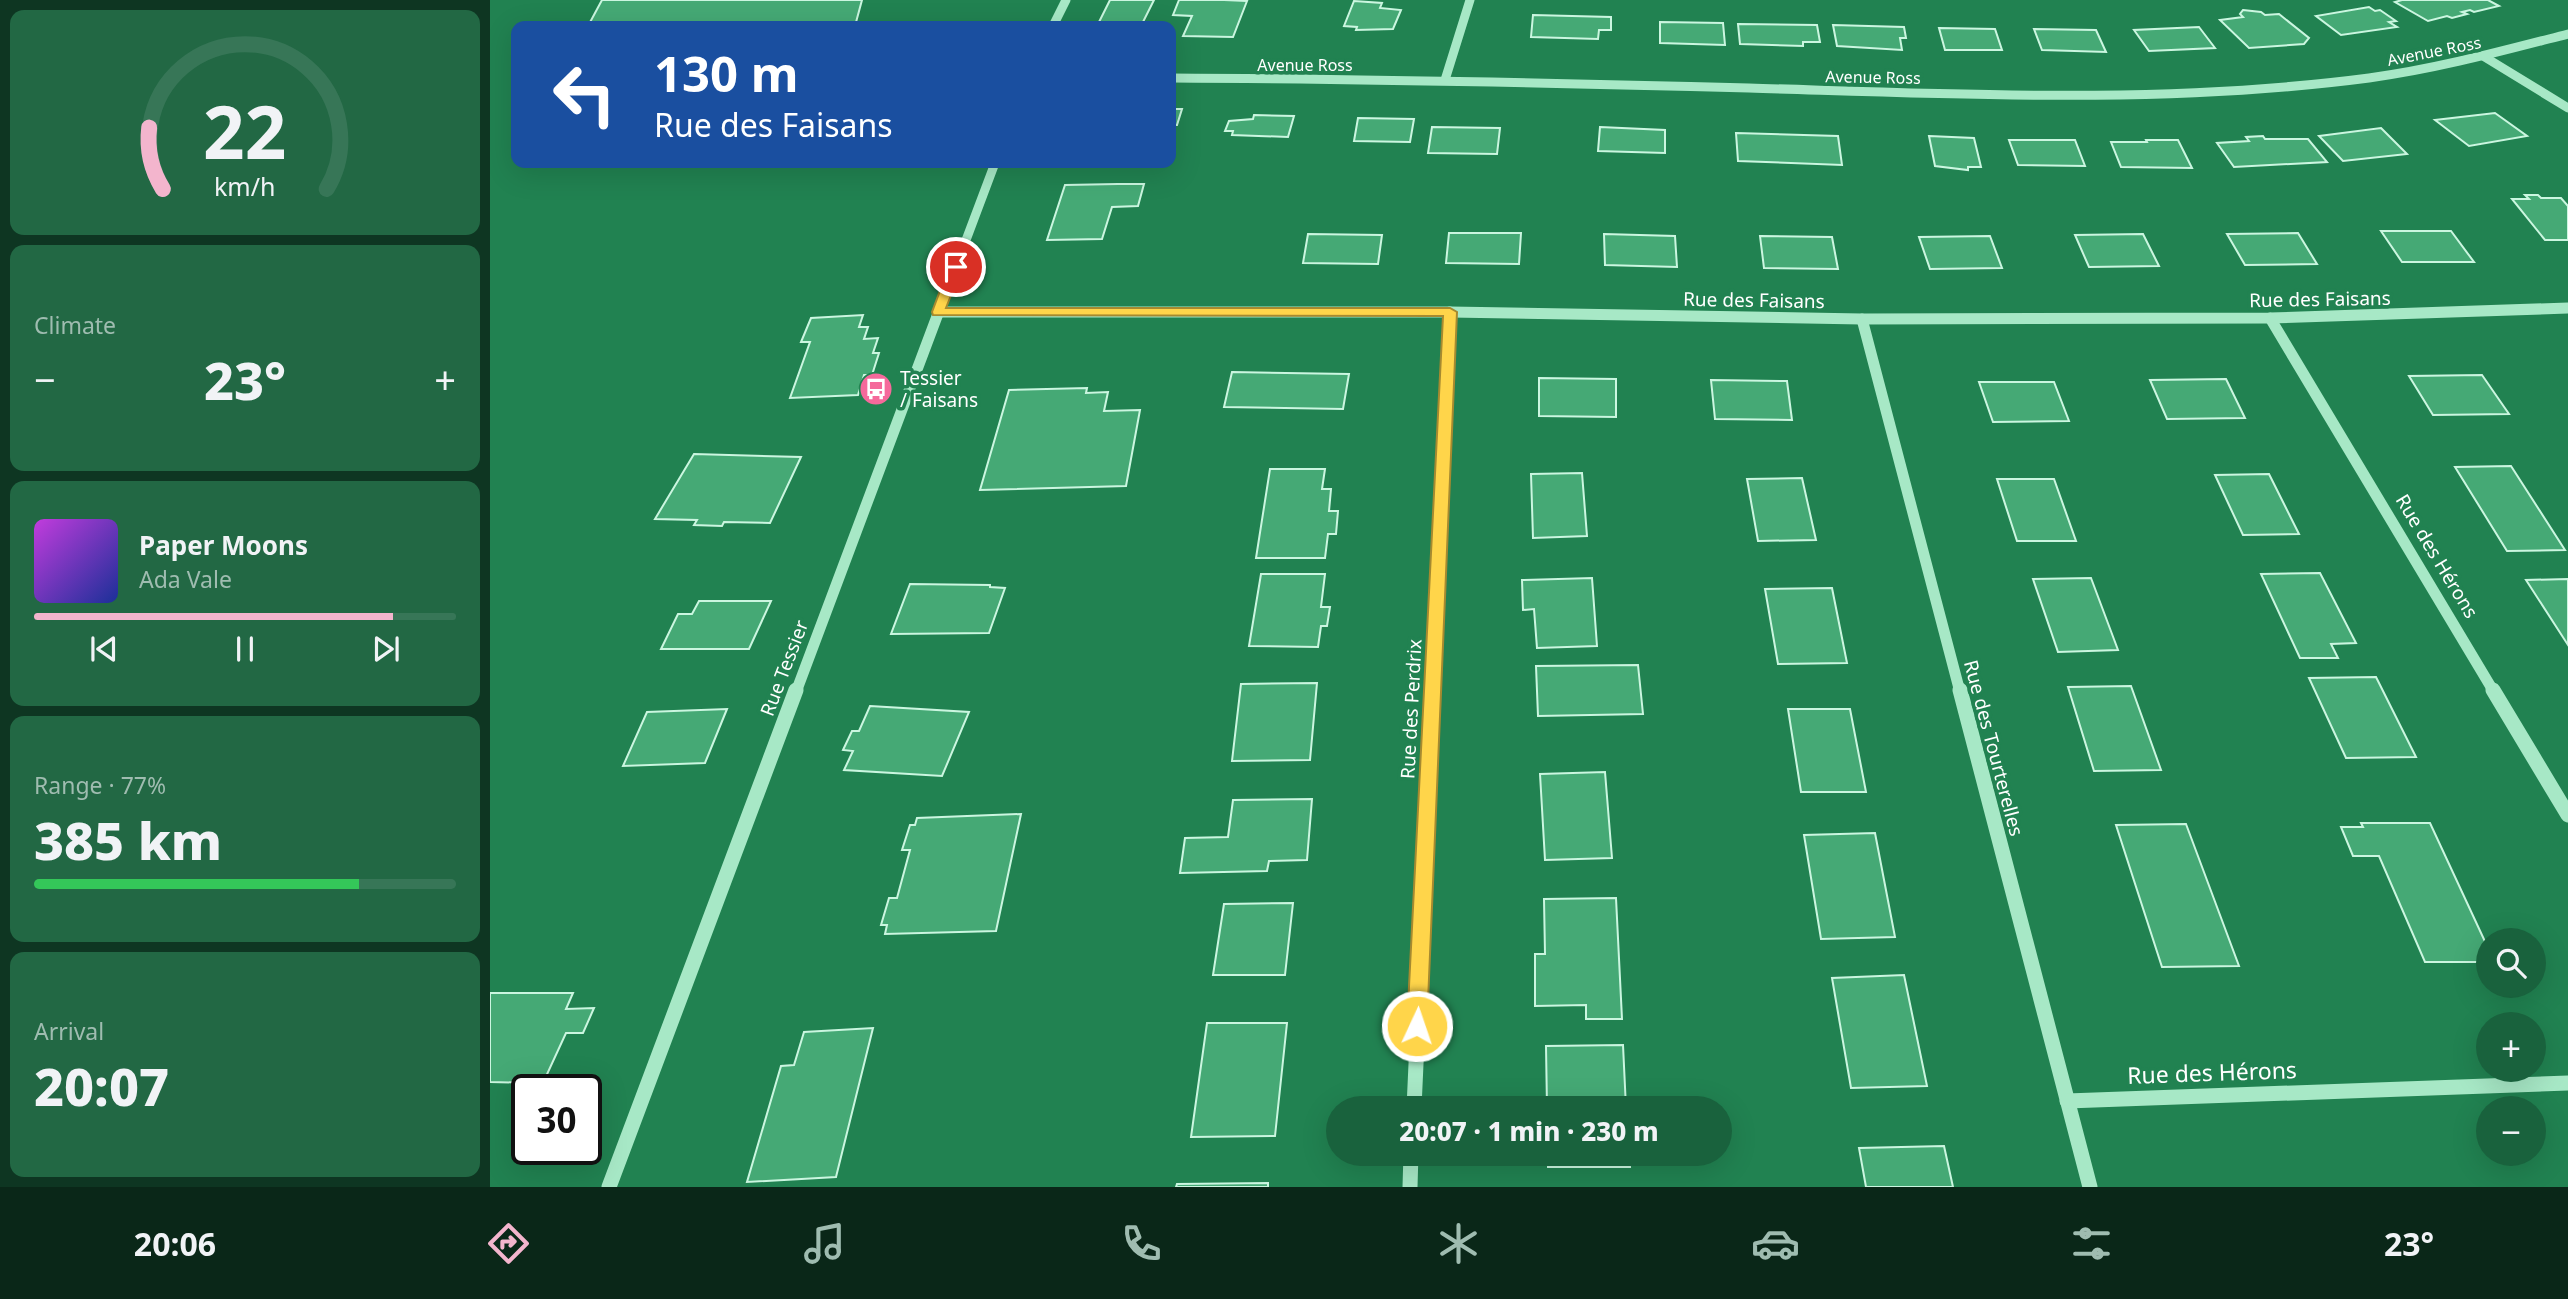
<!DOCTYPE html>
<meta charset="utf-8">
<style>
:root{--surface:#19623d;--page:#226844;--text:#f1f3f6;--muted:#9fbcb0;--line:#377657;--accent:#f3b5cd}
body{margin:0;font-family:"Noto Sans",sans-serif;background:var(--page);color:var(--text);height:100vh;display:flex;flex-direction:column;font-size:26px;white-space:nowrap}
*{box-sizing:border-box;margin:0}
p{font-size:23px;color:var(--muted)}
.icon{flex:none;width:38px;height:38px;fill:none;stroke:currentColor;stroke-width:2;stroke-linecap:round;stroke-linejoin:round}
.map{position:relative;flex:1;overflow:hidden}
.drawer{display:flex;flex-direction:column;gap:10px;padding:10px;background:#0e3622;width:490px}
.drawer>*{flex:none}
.top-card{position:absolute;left:21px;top:21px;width:665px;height:147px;border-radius:14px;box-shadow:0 7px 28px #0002;background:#1a4fa0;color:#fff;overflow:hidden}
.buttons{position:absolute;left:1986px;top:928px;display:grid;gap:14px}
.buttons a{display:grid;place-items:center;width:70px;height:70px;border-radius:50%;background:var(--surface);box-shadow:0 7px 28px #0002;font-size:35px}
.speed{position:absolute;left:21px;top:1074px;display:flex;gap:14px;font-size:35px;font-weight:700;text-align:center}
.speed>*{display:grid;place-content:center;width:91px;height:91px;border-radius:50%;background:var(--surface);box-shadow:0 7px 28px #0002;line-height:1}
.speed .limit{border:4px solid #111;border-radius:10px;background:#fff;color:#111}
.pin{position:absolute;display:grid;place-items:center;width:60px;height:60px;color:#fff;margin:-30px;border:4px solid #fff;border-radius:50%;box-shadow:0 2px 7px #0007}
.me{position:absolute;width:77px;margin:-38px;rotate:3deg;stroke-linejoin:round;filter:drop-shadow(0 0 5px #0008)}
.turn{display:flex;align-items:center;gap:24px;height:147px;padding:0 28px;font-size:32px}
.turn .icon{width:91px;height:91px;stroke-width:2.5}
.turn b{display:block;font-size:49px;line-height:60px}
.big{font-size:52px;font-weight:800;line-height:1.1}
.drawer .card{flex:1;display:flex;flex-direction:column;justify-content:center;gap:10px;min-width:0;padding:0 24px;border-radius:14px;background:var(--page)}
.drawer .dial{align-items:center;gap:0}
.dial svg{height:182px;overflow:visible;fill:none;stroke:var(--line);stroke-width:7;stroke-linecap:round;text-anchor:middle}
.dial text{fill:var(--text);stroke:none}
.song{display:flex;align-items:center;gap:21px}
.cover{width:84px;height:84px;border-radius:10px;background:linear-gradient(135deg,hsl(290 70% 55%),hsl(230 70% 35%))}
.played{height:7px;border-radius:4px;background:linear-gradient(90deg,var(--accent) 85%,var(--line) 85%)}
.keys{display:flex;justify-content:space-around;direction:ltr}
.heat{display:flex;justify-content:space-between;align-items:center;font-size:38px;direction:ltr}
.charge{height:10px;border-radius:5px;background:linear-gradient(90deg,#34c759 77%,var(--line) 0)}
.trip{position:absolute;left:836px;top:1096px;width:406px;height:70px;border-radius:35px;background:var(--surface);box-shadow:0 7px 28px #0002;font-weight:800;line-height:70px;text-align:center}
.dock{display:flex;height:112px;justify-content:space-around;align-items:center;background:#0a2718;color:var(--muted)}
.dock .icon{width:49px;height:49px}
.dock .selected{color:var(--accent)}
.dock b{font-size:32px;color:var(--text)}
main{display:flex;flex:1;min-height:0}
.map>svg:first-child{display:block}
</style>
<main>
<section class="drawer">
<div class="card dial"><svg viewBox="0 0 100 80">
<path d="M14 69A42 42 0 1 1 86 69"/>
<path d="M14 69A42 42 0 0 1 8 42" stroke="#f3b5cd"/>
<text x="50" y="56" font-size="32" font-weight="700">22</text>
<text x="50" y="72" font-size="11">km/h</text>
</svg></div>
<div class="card"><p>Climate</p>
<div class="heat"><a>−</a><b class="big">23°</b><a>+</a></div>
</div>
<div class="card">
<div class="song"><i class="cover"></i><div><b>Paper Moons</b><p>Ada Vale</p></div></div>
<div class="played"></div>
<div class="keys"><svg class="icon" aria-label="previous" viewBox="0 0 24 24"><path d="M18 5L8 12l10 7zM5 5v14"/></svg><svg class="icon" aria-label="pause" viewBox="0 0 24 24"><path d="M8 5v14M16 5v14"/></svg><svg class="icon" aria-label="next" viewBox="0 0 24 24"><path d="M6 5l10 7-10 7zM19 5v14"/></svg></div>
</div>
<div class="card"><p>Range · 77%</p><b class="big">385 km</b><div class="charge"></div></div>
<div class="card"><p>Arrival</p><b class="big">20:07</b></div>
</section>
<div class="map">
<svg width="2078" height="1187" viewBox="0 0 2078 1187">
<rect width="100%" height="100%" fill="#218251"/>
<g fill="#45a975" stroke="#cbf6e0" stroke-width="2">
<polygon points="112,0 372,0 365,26 98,26"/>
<polygon points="620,0 664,0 651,26 607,26"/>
<polygon points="689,0 734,0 757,1 743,37 693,36 702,16 683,15"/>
<polygon points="1912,0 1998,0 2009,6 1984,12 1980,10 1972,12 1977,14 1962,18 1957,16 1938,21 1905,2"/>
<polygon points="864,1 892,3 890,8 911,10 903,29 866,30 867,27 854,26"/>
<polygon points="1879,7 1885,11 1890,10 1906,21 1899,22 1907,27 1851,35 1826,16"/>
<polygon points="1753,10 1771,12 1775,15 1789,14 1819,38 1814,44 1759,48 1730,20 1753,17 1750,14"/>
<polygon points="1043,15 1121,17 1121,30 1109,30 1108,39 1041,37"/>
<polygon points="1170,22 1233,23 1235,45 1170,43"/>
<polygon points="1248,24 1327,25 1330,42 1313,42 1313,46 1250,44"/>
<polygon points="1343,25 1414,27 1416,38 1410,38 1412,50 1347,46"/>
<polygon points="1709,27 1725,48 1659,51 1644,30"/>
<polygon points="1449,28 1505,29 1512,50 1455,50"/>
<polygon points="1544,29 1606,30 1616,52 1552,50"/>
<polygon points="681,109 692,109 687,125 681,125"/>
<polygon points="2005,113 2037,136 1979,146 1945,120"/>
<polygon points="764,115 804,116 798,137 742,135 743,131 735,131 739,121 763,119"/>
<polygon points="868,118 924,119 920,142 864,141"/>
<polygon points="942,127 1010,128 1007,154 938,153"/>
<polygon points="1110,127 1175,130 1175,153 1108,151"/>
<polygon points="1891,128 1917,154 1853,161 1829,136"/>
<polygon points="1246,133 1348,136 1352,165 1248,161"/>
<polygon points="1439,136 1484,138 1491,167 1478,167 1478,170 1445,166"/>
<polygon points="1773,136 1775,139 1818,139 1837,162 1744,167 1727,143 1759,141 1756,137"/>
<polygon points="1519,140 1585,140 1595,166 1528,165"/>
<polygon points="1656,140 1688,140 1702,168 1631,167 1621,142 1657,142"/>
<polygon points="417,163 461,163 459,167 415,166"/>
<polygon points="628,184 654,184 648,206 622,207 612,239 557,240 575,185"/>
<polygon points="2035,195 2048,195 2051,198 2071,198 2078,206 2078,240 2055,240 2022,199 2039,199"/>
<polygon points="1891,231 1961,231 1984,262 1912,262"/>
<polygon points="959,233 1031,233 1029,264 956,263"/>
<polygon points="1808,233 1827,264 1755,265 1737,234"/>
<polygon points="818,234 892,235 888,264 813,263"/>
<polygon points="1114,234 1185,236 1187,267 1115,265"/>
<polygon points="1653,234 1669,266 1599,267 1585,235"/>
<polygon points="1270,236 1342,237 1348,269 1274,268"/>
<polygon points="1500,236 1512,268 1440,269 1429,237"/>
<polygon points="373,315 369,327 378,327 374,339 388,338 383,353 389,353 382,375 374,375 368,395 300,398 320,342 311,342 321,318"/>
<polygon points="742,372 859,374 853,409 734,407"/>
<polygon points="1992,375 2019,414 1943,415 1919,376"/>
<polygon points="1049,378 1126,379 1126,417 1049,416"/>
<polygon points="1736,379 1755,418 1677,419 1660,380"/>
<polygon points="1221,380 1297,381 1302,420 1225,419"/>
<polygon points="1489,382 1564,382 1579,421 1503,422"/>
<polygon points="597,388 596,393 618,392 614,411 650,410 636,486 490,490 519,390"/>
<polygon points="204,454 311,457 280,523 234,522 232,526 204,525 207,520 165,519"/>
<polygon points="2021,466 2075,550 2017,551 1965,467"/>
<polygon points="780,469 835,469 832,489 841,489 839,511 848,511 846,534 838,534 835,558 766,558"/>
<polygon points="1092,473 1097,536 1043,538 1041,474"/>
<polygon points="1779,474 1809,534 1753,535 1725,475"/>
<polygon points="1312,478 1326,540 1268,541 1257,479"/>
<polygon points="1507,479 1564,479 1586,541 1527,541"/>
<polygon points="1830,573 1866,643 1841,644 1848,658 1810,658 1771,574"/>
<polygon points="771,574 835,574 831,607 840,607 837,626 831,626 828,647 759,646"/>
<polygon points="1102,578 1107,646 1047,648 1044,609 1033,610 1032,580"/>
<polygon points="1601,578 1628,650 1568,652 1543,579"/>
<polygon points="2078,579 2078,645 2036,580"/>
<polygon points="420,584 500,585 500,587 515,588 499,633 401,634"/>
<polygon points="1342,588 1357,663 1288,664 1275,589"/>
<polygon points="209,601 281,601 259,649 171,649 188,614 202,614"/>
<polygon points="1148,665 1153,714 1048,716 1046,666"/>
<polygon points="1886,677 1926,757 1856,758 1819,678"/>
<polygon points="827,683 820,760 742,761 751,684"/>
<polygon points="1641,686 1671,770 1604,771 1578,687"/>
<polygon points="380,706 479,712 452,776 354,770 363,751 353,750 362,731 369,731"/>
<polygon points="237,709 215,763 133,766 157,712"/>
<polygon points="1298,709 1360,709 1376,792 1311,792"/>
<polygon points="1115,772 1122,858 1055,860 1050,774"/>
<polygon points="822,799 817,860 779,861 777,871 690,873 695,838 738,837 743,800"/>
<polygon points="531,814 506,931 395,934 397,925 391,925 399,898 407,898 420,850 412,850 420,825 425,825 427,818"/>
<polygon points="1871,823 1940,823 1998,948 1998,962 1935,962 1889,856 1863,856 1851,827 1873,827"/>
<polygon points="1696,824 1749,966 1672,967 1626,825"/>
<polygon points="1385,833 1405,937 1331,939 1314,835"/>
<polygon points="1126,898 1132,1019 1096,1019 1096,1005 1045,1006 1045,954 1055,954 1054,899"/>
<polygon points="803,903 795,975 723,975 734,904"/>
<polygon points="1414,975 1437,1086 1361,1088 1342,978"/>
<polygon points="0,993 83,993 76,1009 104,1008 93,1033 76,1033 53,1083 0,1082"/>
<polygon points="717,1023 797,1023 785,1136 701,1137"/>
<polygon points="383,1028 346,1177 257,1182 291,1066 304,1065 314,1032"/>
<polygon points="1133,1045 1136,1108 1057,1108 1056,1046"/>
<polygon points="1454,1146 1463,1187 1376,1187 1369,1148"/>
<polygon points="1058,1153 1139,1153 1140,1167 1058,1167"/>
<polygon points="778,1183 778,1187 686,1187 687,1184"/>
</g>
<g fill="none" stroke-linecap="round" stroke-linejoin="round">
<g stroke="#a7e8c6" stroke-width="9">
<polyline points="563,26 576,0"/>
<polyline points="1993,56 2078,108"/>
<path d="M681 78C874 79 1066 83 1259 88 1465 94 1673 105 1879 78 1946 69 2012 51 2078 34"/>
<polyline points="955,80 980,0"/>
<polyline points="452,304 505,163"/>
</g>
<g stroke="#a7e8c6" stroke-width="11">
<polyline points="448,312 960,312 1372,319 1780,318 2078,308"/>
<polyline points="1780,318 2004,692"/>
<polyline points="1372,319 1470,692"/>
<polyline points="306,692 452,303"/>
<polyline points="943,692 960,312"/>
</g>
<g stroke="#a7e8c6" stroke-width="15">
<polyline points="1470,690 1600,1187"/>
<polyline points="2003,690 2078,815"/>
<polyline points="1577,1101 2078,1083"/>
<polyline points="924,1108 943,690"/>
<polyline points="119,1187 306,690"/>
<polyline points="920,1187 921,1153"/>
</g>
</g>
<polygon fill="#ffd54a" stroke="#a68a30" stroke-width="2" points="466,263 472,267 456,308 960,308 967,312 937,1026 934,1032 927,1035 920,1032 917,1026 953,316 443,315 442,312 459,267"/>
<defs>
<symbol id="bus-disc" viewBox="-11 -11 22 22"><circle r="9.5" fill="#f5699b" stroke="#218251"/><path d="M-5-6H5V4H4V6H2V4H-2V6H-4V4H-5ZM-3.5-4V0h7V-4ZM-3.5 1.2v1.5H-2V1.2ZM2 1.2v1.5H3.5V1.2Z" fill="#fff"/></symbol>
</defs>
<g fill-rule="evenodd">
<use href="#bus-disc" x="367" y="370" width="38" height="38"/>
</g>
<g text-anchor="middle" stroke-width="7" stroke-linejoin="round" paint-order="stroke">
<g font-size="16" fill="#fff" stroke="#218251">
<text transform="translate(1944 51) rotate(-11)" y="6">Avenue Ross</text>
<text x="815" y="71">Avenue Ross</text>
<text transform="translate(1383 77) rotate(1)" y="6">Avenue Ross</text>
</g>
<g font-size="19" fill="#fff" stroke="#218251">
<text transform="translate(1830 299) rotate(-1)" y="7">Rue des Faisans</text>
<text transform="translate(1264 300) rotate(1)" y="7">Rue des Faisans</text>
<text transform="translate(1947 556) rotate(59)" y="7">Rue des Hérons</text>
<text transform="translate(294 668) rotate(-69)" y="7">Rue Tessier</text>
<text transform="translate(921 709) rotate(-87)" y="7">Rue des Perdrix</text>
<text transform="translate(1504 748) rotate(75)" y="7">Rue des Tourterelles</text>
</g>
<g font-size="19" fill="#fff" stroke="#218251" text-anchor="start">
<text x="410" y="385">Tessier<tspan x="410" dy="22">/ Faisans</tspan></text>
</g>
<g font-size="23" fill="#fff" stroke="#218251">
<text transform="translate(1722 1073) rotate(-2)" y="8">Rue des Hérons</text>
</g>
</g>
</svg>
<div class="buttons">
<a><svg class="icon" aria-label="search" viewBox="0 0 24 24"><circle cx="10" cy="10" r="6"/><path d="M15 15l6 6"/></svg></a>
<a>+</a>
<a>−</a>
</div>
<div class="speed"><div class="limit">30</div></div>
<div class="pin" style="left:466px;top:267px;background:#d93025"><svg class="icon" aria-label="arrive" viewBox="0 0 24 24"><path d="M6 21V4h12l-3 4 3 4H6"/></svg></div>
<svg class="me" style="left:927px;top:1026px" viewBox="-20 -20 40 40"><circle r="17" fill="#ffd54a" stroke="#fff" stroke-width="3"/><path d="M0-11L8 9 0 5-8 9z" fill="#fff"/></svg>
<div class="trip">20:07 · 1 min · 230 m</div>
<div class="top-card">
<div class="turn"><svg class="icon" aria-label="left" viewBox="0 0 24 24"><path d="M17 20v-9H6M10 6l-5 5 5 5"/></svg><div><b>130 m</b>Rue des Faisans</div></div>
</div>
</div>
</main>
<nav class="dock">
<b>20:06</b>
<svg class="icon selected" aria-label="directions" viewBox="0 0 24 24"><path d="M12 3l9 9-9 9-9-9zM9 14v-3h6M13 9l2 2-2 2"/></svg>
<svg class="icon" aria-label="music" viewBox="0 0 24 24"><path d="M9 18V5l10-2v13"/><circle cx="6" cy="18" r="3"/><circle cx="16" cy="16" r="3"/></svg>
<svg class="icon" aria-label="phone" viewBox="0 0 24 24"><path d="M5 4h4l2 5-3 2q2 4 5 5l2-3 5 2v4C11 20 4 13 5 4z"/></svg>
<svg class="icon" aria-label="climate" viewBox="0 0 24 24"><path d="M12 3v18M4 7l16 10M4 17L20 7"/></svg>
<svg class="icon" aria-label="car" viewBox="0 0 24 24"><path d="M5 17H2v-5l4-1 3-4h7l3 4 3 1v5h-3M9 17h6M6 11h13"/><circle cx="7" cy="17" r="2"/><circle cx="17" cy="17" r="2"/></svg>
<svg class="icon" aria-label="filters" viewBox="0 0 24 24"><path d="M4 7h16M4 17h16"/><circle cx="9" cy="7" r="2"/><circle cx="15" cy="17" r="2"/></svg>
<b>23°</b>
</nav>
